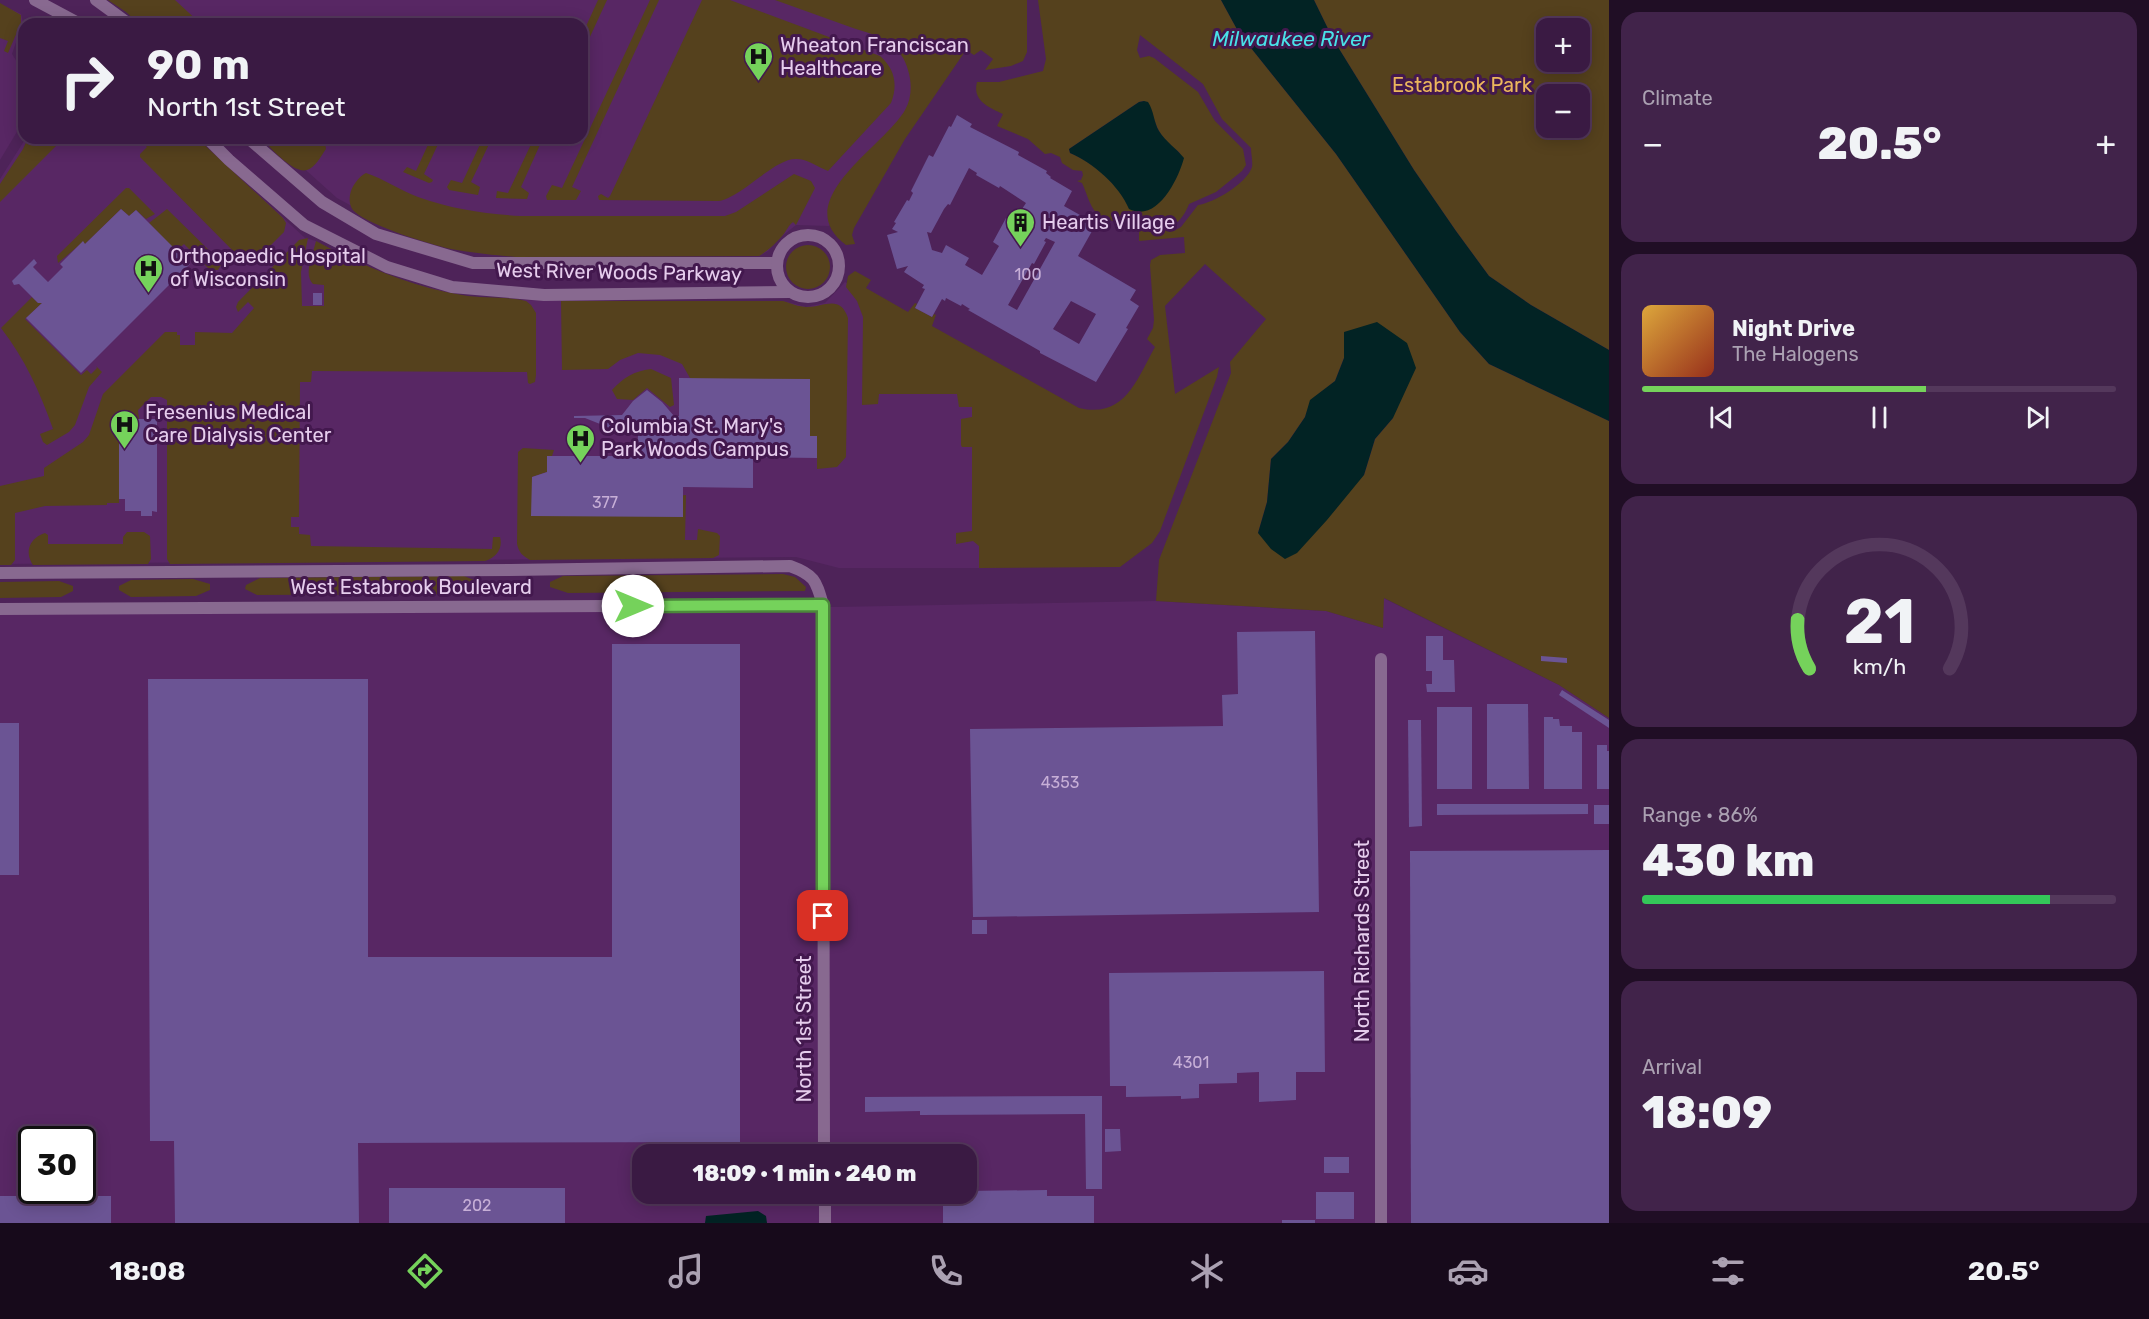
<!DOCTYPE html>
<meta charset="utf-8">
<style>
:root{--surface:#3a1a43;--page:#41234a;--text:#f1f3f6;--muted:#aba1b2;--line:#54385c;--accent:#75d25b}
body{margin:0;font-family:Rubik,sans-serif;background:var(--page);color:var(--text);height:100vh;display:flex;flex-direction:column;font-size:22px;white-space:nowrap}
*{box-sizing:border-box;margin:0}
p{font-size:20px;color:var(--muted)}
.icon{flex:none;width:33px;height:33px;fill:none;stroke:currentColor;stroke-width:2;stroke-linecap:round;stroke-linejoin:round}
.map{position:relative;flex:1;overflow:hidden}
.details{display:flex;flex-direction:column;gap:12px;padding:12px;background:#200e25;width:540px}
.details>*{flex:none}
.top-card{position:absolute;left:18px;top:18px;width:570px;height:126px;border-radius:18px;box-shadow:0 3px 15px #0003,0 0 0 2px var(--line);background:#3a1a43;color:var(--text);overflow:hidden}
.buttons{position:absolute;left:1536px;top:18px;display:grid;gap:12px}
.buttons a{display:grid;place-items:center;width:54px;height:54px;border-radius:12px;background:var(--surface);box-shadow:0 3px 15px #0003,0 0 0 2px var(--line);font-size:30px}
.speed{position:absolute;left:18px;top:1126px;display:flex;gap:12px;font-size:30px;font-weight:700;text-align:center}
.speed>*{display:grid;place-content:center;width:78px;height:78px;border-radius:50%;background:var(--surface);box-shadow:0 3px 15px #0003,0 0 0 2px var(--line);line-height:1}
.speed .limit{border:3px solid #111;border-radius:9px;background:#fff;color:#111}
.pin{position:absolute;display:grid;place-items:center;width:51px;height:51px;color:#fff;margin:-26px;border-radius:12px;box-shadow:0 3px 9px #0006}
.me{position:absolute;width:66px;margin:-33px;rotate:90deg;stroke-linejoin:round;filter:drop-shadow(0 0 4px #0008)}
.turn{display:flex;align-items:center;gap:21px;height:126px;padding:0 30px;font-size:27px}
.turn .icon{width:78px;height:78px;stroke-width:2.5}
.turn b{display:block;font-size:42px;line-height:51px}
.big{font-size:45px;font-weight:800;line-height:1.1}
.details .tile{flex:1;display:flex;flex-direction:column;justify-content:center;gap:9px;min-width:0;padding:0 21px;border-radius:18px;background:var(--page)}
.details .dial{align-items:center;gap:0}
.dial svg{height:156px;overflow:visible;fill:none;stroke:var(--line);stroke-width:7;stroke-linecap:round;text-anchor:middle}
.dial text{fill:var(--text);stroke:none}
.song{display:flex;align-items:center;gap:18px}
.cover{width:72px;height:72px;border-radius:9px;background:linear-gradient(135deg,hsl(40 70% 55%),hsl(10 70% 35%))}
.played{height:6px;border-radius:3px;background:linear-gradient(90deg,var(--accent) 60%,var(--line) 60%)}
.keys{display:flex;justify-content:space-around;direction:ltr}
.heat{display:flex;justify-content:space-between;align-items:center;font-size:33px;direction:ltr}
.charge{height:9px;border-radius:4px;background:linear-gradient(90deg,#34c759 86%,var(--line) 0)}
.trip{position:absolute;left:632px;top:1144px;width:345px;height:60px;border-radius:18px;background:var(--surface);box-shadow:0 3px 15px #0003,0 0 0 2px var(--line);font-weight:800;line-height:60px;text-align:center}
.tabs{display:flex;height:96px;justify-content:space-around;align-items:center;background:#170a1b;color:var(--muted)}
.tabs .icon{width:42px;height:42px}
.tabs .current{color:var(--accent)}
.tabs b{font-size:27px;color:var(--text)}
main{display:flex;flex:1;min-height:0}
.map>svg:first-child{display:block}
</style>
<main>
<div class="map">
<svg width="1609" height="1223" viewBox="0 0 1609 1223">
<rect width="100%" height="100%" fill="#4e2359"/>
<g fill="#582764" fill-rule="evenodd">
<polygon points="116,0 930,0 981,19 829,226 796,225 781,237 768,251 759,256 383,223 337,198 270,138 582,138 582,24 143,24"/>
<polygon points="0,4 21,14 23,22 12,54 24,73 24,114 18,130 0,160"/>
<polygon points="26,138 197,138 305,238 316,241 355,262 406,282 464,296 494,299 561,301 783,301 806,307 825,303 845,282 992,368 996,568 839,568 796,557 0,564 0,179"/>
<path d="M1383 598 1559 685 1609 718V1223H0V613L836 607 1156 601 1326 611 1383 628ZM32 1140H82V1191H32ZM642 1155H966V1194H642Z"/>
</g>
<g fill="#55411d" fill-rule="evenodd">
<polygon points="108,0 175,0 201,24 139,24 126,12"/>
<polygon points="598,0 607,0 582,54 582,35"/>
<polygon points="650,0 659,0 572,187 581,191 576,200 547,200 546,196 552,185 562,188"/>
<path d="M702 0H730L880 56C895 69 898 85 891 103L828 171C818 167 807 159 797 159 775 157 742 198 718 201L599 200 598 196 601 194 608 198 610 196Z"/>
<path d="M775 0H1027V52L1023 61 1011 66 985 70 993 59 981 50 974 55 966 50 905 139 854 228 852 235 855 244 846 245C787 201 885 146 905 110 912 98 912 83 908 70 905 59 899 50 890 44 880 35 865 32 853 28 827 19 801 9 775 0Z"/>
<path d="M1038 0H1221L1239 33 1336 154 1460 332 1489 364 1609 421V718L1559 685 1384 598 1383 628 1326 611 1156 601 1159 560 1231 373 1230 362 1266 319 1205 264 1165 306 1175 394 1219 367 1217 377 1160 531 1152 543 1120 567 979 568V546L973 541 956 544V533L972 531V447H962L961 445V419L972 417V407H959L957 394H879L878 404 862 405 863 317 857 301 846 287 848 276 855 271 871 280 866 288 908 312 915 303 917 304 915 308 932 317 934 314 936 315 932 326 1079 408C1125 419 1137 379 1155 347L1147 339 1153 328 1154 320 1150 265 1151 260 1160 255 1185 253 1184 237 1139 241V228L1174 231 1181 227 1198 205C1214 203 1247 183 1252 167 1253 162 1251 154 1251 148L1222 119 1203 84 1140 35 1137 50 1140 58 1149 56 1154 58 1198 92 1215 121 1243 149 1246 165 1242 171 1216 192 1189 204C1187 210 1180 223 1172 225 1166 226 1159 223 1154 222 1133 220 1113 228 1096 212 1090 207 1086 191 1082 183L1077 181 1081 180 1083 175 1082 171 1073 170 1062 163 1060 157 1051 153 1045 154 1028 139 997 126 1003 114C989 107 972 101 977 82H999L1043 71 1046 59ZM1144 101C1153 108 1152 116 1157 127 1161 137 1171 146 1180 153L1164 198 1129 208C1119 185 1094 163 1070 153L1069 149 1139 102ZM1344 358 1393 418 1375 439 1364 475 1258 533 1267 502 1271 459 1288 442 1305 417 1311 400 1335 381Z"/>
<path d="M1314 0H1609V350L1531 305 1489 276 1456 231 1414 170 1333 39ZM1546 28H1580V62H1546ZM1546 94H1580V128H1546Z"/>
<polygon points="0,3 21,15 21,23 8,53 4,51 8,41 0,38"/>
<polygon points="28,138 64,138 0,202 0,184 23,149"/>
<polygon points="138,138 197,138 283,218 286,223 284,232 253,263 245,263 140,157 140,154 147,147"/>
<path d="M261 138H320L325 143 326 149C321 156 315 168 307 170 293 174 270 147 261 138Z"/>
<polygon points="431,138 441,138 424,174 433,180 432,182 429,183 403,172 407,167 416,171"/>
<polygon points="483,138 492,138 471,182 480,187 478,195 449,190 447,187 451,180 462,183"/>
<polygon points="534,138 543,138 521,187 529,193 527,199 496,198 497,191 508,193"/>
<path d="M366 173C384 179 400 190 418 197 451 209 485 214 520 216H725L736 212 794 174 811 181 815 188 796 225 793 222C788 226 787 230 783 235 776 243 768 251 759 256L516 257C494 255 472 253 451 249 429 244 371 226 355 212 350 208 349 201 350 195 351 187 359 176 366 173Z"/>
<polygon points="126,188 129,188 155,214 146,219 136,210 129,216 121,209 85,244 83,242 58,263 57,256"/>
<polygon points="167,209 219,260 221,265 218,270 210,270 184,244 176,251 149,223"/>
<path d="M308 238 301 272 302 306H324V285L313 284C303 274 313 254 316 241 363 266 409 286 462 295 483 299 506 296 526 301L531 305 536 313V375L535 382 530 384 528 383 527 372 312 371 311 382H300L299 517H291V527H299V534L310 535 311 546 492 549 493 537H500C503 548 497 557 485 561L170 564 167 559V400L161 397H151L138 410 139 419H119V503H107V505L45 506 15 513V560L11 565H0V486L44 476V468L83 442 89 435 103 394 165 332H177V335H180V345H195V332L232 333 254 308 248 302 238 312 236 307 238 302 299 240Z"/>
<circle cx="808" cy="267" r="22"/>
<path d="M32 297 38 303H42L25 319 81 375 87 370 91 374 97 368 96 366 102 372 89 387 75 425 69 432 47 445 43 442 40 434 53 429C40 392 25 359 1 328Z"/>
<path d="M561 301H783C790 303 799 307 807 307 824 307 840 294 848 318L846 457 837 467 817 469V436H810L690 378 682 364 660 355 638 353 620 360 608 369 562 370Z"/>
<path d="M651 369 671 378 674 405 670 407 647 388 633 400 617 399 612 390C623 378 634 371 651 369Z"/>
<path d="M523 448 554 450 552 456H547V472L532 477V515L686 495 685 540H697L698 529 717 533 720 536 719 555 713 558 530 560C523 556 519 553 517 544L518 452Z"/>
<path d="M127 532H144L150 536 151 559 148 564 33 565C24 551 30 538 45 533L48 535V544H123V537Z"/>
<polygon points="783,574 795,577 806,587 805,591 568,593 550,587 550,582 563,576"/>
<polygon points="464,576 481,583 481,586 465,594 257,595 245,589 246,585 260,578"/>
<polygon points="193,579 210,584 210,590 196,596 131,597 119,590 119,586 131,580"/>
<polygon points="59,581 73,586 73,591 61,597 0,598 0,582"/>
</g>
<g fill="#022324">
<polygon points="1221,0 1314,0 1333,39 1414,170 1456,231 1489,276 1531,305 1609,350 1609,421 1489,364 1460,332 1336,154 1239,33"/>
<path d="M1144 101 1148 102C1154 111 1154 123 1159 131 1166 142 1176 148 1184 158 1178 180 1157 223 1129 209 1119 185 1093 163 1070 153L1069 149 1139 102Z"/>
<polygon points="1377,322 1407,343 1416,368 1393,418 1375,439 1364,475 1327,520 1297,553 1285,559 1271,549 1258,533 1267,502 1271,459 1288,442 1305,417 1310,400 1335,381 1344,358 1344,332"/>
<polygon points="758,1211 766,1216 767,1223 705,1223 706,1216"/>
</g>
<g fill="#6b5494" fill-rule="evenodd">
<path d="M957 115 972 124 970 127 1019 152 1018 155 1047 171 1046 173 1051 177 1050 178 1072 191 1064 206 1096 224 1078 256 1136 290 1130 300 1139 306 1126 328 1128 329 1096 382 1040 353V351L968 310 970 309 962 304 961 306 946 298 945 301 942 299 932 317 915 308 925 289 922 288 924 285 904 272 908 266 897 269 887 235 898 232 892 229 896 223 894 222 907 200 909 201 913 193 911 191 929 155 933 157 949 126 951 127ZM969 168 977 173 976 175 999 188 1000 186 1026 203 1022 209 1020 208 1012 222 1006 218 993 242 999 246 982 275 965 265 969 258 946 245 942 253 932 250 927 232 931 233 944 209 948 204 950 205ZM1046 238 1055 242 1017 310 1008 305 1032 263 1034 264 1046 242 1044 241ZM1071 301 1096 314 1079 344 1053 329Z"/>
<polygon points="121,209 129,216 136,210 190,264 81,373 26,318 42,303 38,303 19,284 14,285 12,281 34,259 37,263 33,267 48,282 63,267 60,264 83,241 85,244"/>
<rect x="313" y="293" width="9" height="12"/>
<polygon points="679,378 810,379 810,436 817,436 817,458 753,457 753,488 683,487 683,517 531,516 532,477 547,472 547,456 637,456 638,435 633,431 615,430 585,418 574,418 574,416 622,415 633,401 647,390 662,402 674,416 679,416"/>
<polygon points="119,419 157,419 157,512 152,511 152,516 141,516 141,511 125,511 125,499 119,499"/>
<polygon points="1315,631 1319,912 973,917 970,729 1223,726 1222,695 1238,694 1237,632"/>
<polygon points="1426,636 1443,636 1443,660 1454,660 1455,692 1427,692 1426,684 1432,684 1432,671 1426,671"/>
<polygon points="612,644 740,644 740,1142 358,1143 359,1223 175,1223 174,1141 150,1141 148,679 368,679 368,957 612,957"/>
<polygon points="1541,656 1567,658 1567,663 1541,661"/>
<polygon points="1562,690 1609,720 1609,728 1559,695"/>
<polygon points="1487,704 1528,704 1529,789 1487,789"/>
<rect x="1437" y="707" width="35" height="82"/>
<polygon points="1544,717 1553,717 1553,719 1559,719 1560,726 1572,726 1572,732 1582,732 1582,789 1544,789"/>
<polygon points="1408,720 1421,720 1422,826 1409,827"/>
<rect x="0" y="723" width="19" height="152"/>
<polygon points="1597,745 1607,745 1607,751 1609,751 1609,789 1597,789"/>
<polygon points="1437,804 1588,804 1588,814 1437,815"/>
<rect x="1594" y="805" width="15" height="19"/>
<polygon points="1609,850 1609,1223 1411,1223 1410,851"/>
<rect x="972" y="920" width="15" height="14"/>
<polygon points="1324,971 1325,1072 1296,1072 1296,1100 1259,1102 1259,1072 1237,1073 1237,1083 1199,1084 1199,1098 1181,1099 1181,1096 1126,1097 1126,1086 1110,1086 1109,973"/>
<polygon points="1102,1096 1102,1189 1086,1189 1085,1114 920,1115 920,1111 865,1112 865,1097"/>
<polygon points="1105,1129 1120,1129 1121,1151 1105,1152"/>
<rect x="1324" y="1157" width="25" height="16"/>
<rect x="389" y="1188" width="176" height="35"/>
<polygon points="1047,1190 1047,1196 1094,1196 1094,1223 943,1223 943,1194 966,1194 966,1191"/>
<rect x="1316" y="1192" width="38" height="27"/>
<rect x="0" y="1196" width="111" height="27"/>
<rect x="1282" y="1220" width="33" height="3"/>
</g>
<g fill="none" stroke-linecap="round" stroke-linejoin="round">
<g stroke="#886990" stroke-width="12">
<polyline points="35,0 80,24"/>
<polyline points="96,0 129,24"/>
<polyline points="207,138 229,160 304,225 387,267 452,287 544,295 790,292"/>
<polyline points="248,138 322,202 376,234 473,263 777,263"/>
<circle cx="808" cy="266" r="31"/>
<path d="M0 573 510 570 790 566C815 575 816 581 823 605L824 1155"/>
<polyline points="0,609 823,605"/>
<polyline points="1381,659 1381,1223"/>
<polyline points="825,1194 825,1223"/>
</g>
</g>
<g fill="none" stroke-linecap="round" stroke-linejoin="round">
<defs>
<polyline id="route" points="633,606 823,605 823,916"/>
</defs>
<use href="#route" stroke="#4c883b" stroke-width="15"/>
<use href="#route" stroke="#75d25b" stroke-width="10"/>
</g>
<defs>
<symbol id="hospital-pin" viewBox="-11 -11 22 30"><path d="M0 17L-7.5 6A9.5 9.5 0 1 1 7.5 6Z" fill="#75d25b" stroke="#43184e"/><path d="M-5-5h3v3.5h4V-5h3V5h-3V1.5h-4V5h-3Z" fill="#111"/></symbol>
<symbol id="building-pin" viewBox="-11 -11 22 30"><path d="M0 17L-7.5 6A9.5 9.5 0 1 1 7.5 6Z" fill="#75d25b" stroke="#43184e"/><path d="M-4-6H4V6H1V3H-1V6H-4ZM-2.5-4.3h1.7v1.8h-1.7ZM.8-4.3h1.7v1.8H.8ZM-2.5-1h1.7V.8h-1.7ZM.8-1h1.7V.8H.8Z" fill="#111"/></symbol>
</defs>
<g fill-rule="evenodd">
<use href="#hospital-pin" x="742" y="40" width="33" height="45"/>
<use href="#building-pin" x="1004" y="206" width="33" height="45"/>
<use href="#hospital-pin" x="132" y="252" width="33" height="45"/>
<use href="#hospital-pin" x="108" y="408" width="33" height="45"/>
<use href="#hospital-pin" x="564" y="422" width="33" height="45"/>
</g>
<g text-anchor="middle" stroke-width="6" stroke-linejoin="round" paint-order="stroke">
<g font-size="16" fill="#c7afd7">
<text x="1028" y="280">100</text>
<text x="605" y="508">377</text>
<text x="1060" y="788">4353</text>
<text x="1191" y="1068">4301</text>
<text x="477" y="1211">202</text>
</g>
<g font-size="20" fill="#e6cded" stroke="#43184e" text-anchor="start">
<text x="780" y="52">Wheaton Franciscan<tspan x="780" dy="23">Healthcare</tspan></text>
<text x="1042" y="229">Heartis Village</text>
<text x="170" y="263">Orthopaedic Hospital<tspan x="170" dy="23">of Wisconsin</tspan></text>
<text x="145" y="419">Fresenius Medical<tspan x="145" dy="23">Care Dialysis Center</tspan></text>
<text x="601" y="433">Columbia St. Mary's<tspan x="601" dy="23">Park Woods Campus</tspan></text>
</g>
<g font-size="20" fill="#ecb75c" stroke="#43184e">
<text x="1462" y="92">Estabrook Park</text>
</g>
<g font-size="20" fill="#e6cded" stroke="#43184e">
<text transform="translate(619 272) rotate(1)" y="7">West River Woods Parkway</text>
<text x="411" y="594">West Estabrook Boulevard</text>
<text transform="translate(1362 941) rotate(-90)" y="7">North Richards Street</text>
<text transform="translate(804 1029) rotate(-90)" y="7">North 1st Street</text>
</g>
<g font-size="21" font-style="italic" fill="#49e1e8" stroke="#43184e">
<text x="1291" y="46">Milwaukee River</text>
</g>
</g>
</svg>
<div class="buttons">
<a>+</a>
<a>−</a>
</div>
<div class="speed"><div class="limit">30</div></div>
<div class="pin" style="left:823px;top:916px;background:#d93025"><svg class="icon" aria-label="arrive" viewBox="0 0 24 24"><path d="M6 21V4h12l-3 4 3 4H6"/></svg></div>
<svg class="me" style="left:633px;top:606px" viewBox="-20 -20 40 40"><circle r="19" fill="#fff"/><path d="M0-13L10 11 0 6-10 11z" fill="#75d25b"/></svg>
<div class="trip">18:09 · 1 min · 240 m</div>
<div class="top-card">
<div class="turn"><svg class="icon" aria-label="right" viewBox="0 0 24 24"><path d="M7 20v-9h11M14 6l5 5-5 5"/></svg><div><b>90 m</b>North 1st Street</div></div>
</div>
</div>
<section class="details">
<div class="tile"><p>Climate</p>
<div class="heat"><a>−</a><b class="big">20.5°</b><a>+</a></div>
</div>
<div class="tile">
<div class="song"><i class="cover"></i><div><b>Night Drive</b><p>The Halogens</p></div></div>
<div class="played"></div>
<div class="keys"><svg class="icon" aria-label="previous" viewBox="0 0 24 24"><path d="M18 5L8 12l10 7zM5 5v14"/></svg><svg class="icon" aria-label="pause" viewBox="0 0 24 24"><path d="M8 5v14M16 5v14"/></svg><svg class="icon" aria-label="next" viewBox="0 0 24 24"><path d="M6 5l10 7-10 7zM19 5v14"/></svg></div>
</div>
<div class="tile dial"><svg viewBox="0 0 100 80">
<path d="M14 69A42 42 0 1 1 86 69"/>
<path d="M14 69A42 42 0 0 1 8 44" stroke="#75d25b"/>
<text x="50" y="56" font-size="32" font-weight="700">21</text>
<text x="50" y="72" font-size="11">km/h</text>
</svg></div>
<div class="tile"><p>Range · 86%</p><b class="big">430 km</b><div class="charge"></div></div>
<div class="tile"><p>Arrival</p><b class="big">18:09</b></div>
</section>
</main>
<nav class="tabs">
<b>18:08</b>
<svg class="icon current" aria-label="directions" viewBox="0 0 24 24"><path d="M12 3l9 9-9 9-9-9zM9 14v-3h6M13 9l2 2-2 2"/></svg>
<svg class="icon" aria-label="music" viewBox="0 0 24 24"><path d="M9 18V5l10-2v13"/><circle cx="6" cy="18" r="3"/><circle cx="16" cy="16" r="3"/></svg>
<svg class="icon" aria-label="phone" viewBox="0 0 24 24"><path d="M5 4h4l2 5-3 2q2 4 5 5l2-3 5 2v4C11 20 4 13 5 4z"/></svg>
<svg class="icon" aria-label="climate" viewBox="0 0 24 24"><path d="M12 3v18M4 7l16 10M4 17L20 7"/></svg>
<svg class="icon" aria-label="car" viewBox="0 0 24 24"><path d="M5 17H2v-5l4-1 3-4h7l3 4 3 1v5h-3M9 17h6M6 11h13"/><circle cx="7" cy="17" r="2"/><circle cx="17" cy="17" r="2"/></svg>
<svg class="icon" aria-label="filters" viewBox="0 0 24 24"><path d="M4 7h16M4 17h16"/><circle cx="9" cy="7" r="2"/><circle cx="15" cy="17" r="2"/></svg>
<b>20.5°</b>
</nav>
